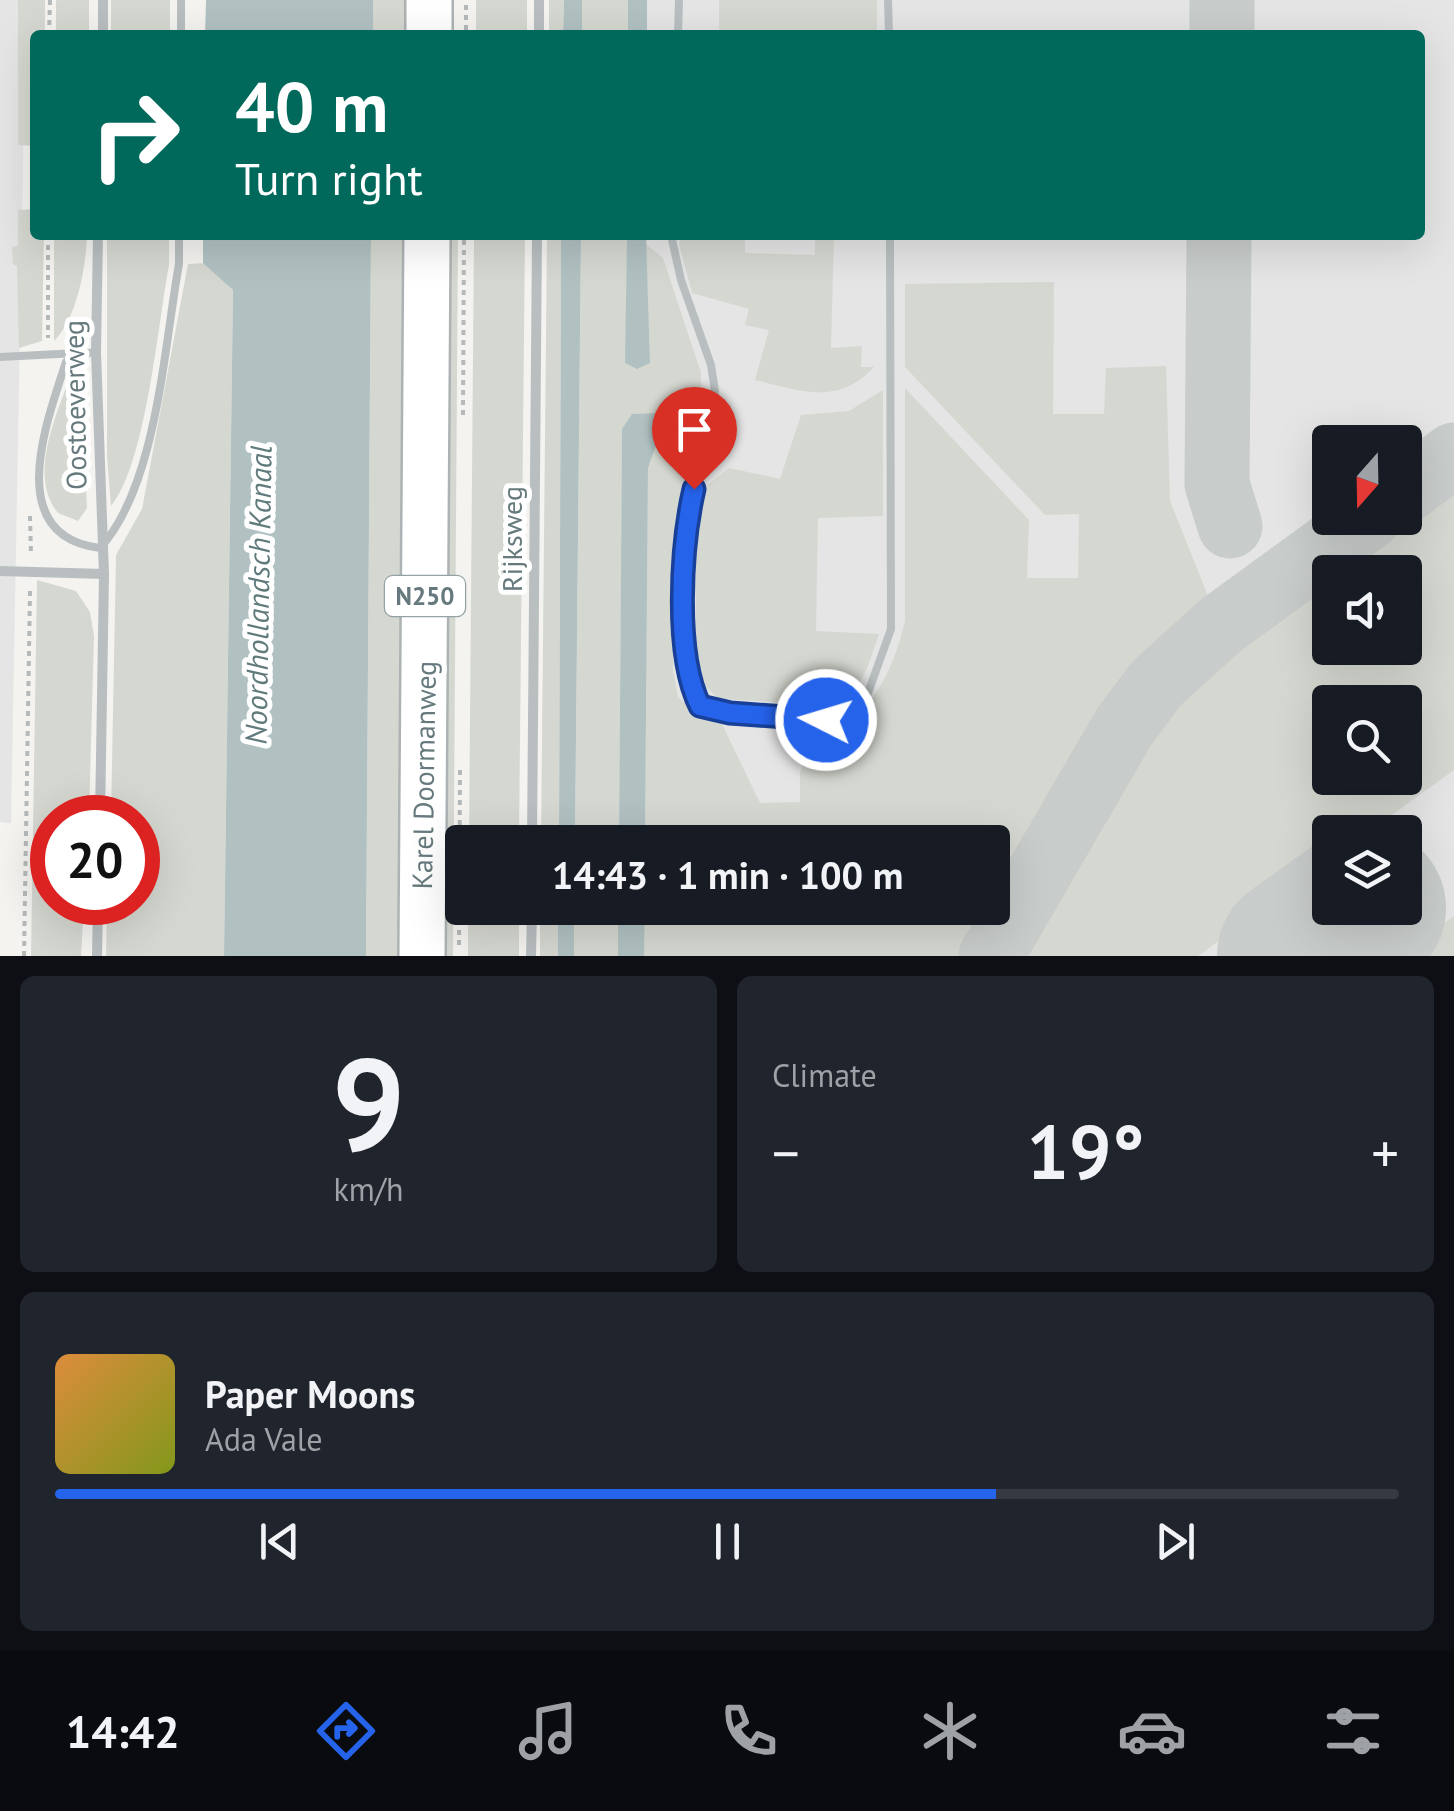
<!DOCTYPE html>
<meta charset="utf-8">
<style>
:root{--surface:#171b24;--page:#20242c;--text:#f1f3f6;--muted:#9ea1a6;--line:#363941;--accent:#2563eb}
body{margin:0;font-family:"PT Sans",sans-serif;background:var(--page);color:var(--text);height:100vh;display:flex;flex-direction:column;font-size:38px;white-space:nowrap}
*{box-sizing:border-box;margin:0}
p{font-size:32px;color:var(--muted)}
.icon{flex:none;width:55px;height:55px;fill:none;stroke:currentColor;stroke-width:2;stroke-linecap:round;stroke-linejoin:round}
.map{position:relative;height:956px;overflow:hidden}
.sheet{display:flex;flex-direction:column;gap:20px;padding:20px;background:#0d0f14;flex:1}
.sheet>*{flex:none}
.hud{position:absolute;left:30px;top:30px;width:1395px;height:210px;border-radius:10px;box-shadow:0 10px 40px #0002;background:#00695c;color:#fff;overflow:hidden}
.needle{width:65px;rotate:200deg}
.buttons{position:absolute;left:1312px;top:425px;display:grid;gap:20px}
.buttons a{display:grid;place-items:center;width:110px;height:110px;border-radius:10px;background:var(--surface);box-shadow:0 10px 40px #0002;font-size:50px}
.speed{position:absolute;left:30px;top:795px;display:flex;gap:20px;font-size:50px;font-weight:700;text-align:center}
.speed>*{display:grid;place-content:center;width:130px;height:130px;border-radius:50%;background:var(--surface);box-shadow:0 10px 40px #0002;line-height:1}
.speed .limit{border:15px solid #d22;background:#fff;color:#111}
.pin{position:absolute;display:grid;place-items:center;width:85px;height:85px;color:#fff;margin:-102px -42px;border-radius:50% 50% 50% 0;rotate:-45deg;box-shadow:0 0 10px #0007}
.pin .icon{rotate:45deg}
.me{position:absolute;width:110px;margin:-55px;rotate:275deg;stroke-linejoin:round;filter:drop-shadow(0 0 8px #0008)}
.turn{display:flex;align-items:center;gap:35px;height:210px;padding:0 40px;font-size:45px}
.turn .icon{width:130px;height:130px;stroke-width:2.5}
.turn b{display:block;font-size:70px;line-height:85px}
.big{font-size:75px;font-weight:700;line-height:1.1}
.sheet .card{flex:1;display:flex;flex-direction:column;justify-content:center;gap:15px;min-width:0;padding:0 35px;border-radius:15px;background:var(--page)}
.sheet .dial{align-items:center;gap:0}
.dial b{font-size:130px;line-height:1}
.song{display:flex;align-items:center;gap:30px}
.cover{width:120px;height:120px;border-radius:15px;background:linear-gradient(135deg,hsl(30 70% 55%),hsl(70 70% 35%))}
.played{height:10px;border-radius:5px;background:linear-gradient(90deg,var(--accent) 70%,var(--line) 70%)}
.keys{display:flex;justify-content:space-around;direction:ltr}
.heat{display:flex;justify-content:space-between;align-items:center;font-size:55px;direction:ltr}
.sheet .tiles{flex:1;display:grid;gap:20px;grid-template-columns:1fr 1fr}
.card:last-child{grid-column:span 2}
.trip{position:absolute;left:445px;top:825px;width:565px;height:100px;border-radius:10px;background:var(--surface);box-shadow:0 10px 40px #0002;font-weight:700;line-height:100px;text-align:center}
.dock{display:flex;height:160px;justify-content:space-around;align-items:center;background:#090b0e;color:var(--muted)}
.dock .icon{width:70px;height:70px}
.dock .current{color:var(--accent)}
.dock b{font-size:45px;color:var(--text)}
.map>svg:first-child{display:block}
</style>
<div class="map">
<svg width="1454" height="956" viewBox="0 0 1454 956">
<rect width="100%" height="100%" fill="#f4f3f0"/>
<g fill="#e4e5e4" fill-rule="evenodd">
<polygon points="0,0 26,0 11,823 0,822"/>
<path d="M597 0H1454V956H596V908H992V842H595V235H1420V35H597ZM1330 442H1405V518H1330ZM1330 572H1405V648H1330ZM1330 702H1405V778H1330ZM1330 832H1405V908H1330Z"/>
</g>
<g fill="#d5d8d0" fill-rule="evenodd">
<polygon points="18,0 45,0 45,35 35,35 35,146 18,145"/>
<rect x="56" y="0" width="33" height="35"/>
<rect x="111" y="0" width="59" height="35"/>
<rect x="373" y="0" width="41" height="35"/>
<rect x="476" y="0" width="51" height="35"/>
<polygon points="549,0 564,0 563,35 549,35"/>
<rect x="582" y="0" width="46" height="35"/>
<rect x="719" y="0" width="158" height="35"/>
<polygon points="35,209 35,235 44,235 42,341 19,348 17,266 13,264 12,247 18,246 18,210"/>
<path d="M54 235H87C86 267 77 318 54 341Z"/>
<path d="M107 235H169V265C158 323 146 464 111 506L107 456Z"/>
<polygon points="371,235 411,235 406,956 366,956"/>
<polygon points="443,235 458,235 453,956 437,956 440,533 449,432 450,322"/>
<polygon points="474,235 525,235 519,842 469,842"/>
<polygon points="547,235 561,235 559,842 541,842"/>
<path d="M581 235H627L626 364 650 363 646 244 663 258 701 373 700 408 676 550 673 670 678 697 696 713 722 724 760 803 800 802V773L815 728 843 729C879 699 894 666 905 621V388L1029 520 1027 578H1078L1079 514 1045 515 905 367V284L1054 282 1053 414H1104L1106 368 1166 366 1170 501 1212 606 1140 667 1092 738 966 956H644L645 908H992V842H645L648 468 666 417 622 429 619 842H575Z"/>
<path d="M681 235H745V253L815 255V235H834L831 348 862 346 861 367H874C838 406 801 391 755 380L769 330 745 325 749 309 692 293 679 244Z"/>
<polygon points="207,263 233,290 224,956 106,956 107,903 138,902 138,818 111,817 116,555 142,509 188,264"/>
<path d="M68 383 76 386 82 399 87 508 78 521 58 513C29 478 54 420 68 383Z"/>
<path d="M883 390V516L818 518 816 631 879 634C869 661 863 693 834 705L719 699 697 679 694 514 701 490 729 468 780 479 801 415 849 411Z"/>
<path d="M1454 484V770L1368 832H1330V860L1198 956H1022C1063 878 1116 762 1174 698 1218 649 1277 613 1330 575V648H1405V572H1333ZM1330 702H1405V778H1330Z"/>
<polygon points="37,580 76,591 90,612 94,636 89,817 52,818 52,902 84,903 81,956 31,956"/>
<rect x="468" y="908" width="51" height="48"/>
<rect x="540" y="908" width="18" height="48"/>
<rect x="574" y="908" width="44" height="48"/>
<polygon points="1454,916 1454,956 1398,956"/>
</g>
<g fill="#b1c1c2">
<polygon points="206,0 373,0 373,35 205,35"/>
<polygon points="564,0 582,0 582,35 563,35"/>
<rect x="628" y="0" width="19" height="35"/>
<polygon points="203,235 371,235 366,956 224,956 233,290 203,263"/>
<polygon points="561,235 581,235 575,842 559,842"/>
<polygon points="627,235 646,235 650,363 637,369 625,363"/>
<polygon points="662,413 666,417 648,468 645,842 619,842 622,429 632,414"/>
<rect x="558" y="908" width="16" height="48"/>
<polygon points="618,908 645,908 644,956 618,956"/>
</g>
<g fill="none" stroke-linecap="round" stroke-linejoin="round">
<g stroke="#c8cccb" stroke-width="65">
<polyline points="1222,35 1222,0"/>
<polyline points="1219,235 1217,484 1230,526"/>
<polyline points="1405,491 1454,455"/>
<polyline points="991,956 1124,727 1156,684 1221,625 1368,518"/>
</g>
<polyline stroke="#c8cccb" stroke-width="162" points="1298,956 1365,908"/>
<defs>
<g id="primary">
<polyline points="429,35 429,0"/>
<polyline points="422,956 427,235"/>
</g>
</defs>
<use href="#primary" stroke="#adb3b4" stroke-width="50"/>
<g stroke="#b5b9ba" stroke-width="4" stroke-dasharray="5 5" stroke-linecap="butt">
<polyline points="466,30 466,0"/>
<polyline points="49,35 50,0"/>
<polyline points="48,235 48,338"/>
<polyline points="463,415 464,235"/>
<polyline points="30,516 31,556"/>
<polyline points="459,945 460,770"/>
<polyline points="24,956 30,591"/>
</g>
<g stroke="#b9bfc0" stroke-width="8">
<polyline points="888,0 889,35"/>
<polyline points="181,35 181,0"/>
<polyline points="678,35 679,0"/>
<polyline points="671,235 681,280 711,365 715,391 686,524 689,682 700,705 730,713 826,720 864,704 891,629 890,235"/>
<path d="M96 352 74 355 66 362C47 421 2 536 100 548 157 486 164 346 179 264V235"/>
<polyline points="0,357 78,353"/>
</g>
<g stroke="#b9bfc0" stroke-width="10">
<polyline points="103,35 103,0"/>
<polyline points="539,35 539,0"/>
<polyline points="98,235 96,352 104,574 100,818"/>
<polyline points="0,571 104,574"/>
<polyline points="532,842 537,235"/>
<polyline points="97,956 98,902"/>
<polyline points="531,956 532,908"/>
</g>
<use href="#primary" stroke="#fff" stroke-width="45"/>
</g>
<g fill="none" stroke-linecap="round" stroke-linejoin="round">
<defs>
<path id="route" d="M694 489C681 546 674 654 700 706L730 713 826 720"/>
</defs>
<use href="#route" stroke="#184099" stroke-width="25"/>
<use href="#route" stroke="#2563eb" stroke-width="18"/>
</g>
<g text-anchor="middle" stroke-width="10" stroke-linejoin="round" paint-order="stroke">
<rect fill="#fff" stroke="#94a2a5" stroke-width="2.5" x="385" y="576" width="80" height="40" rx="8"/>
<g font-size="25" font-weight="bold" fill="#667a7e">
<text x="425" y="605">N250</text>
</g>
<g font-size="28" fill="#667a7e" stroke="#fff">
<text transform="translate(75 405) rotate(-91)" y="10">Oostoeverweg</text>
<text transform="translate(512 539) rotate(-90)" y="10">Rijksweg</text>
<text transform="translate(424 775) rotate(-89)" y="10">Karel Doormanweg</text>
</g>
<g font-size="30" font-style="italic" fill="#617b7c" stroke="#fff">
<text transform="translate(259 595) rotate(-89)" y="10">Noordhollandsch Kanaal</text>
</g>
</g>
</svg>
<div class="buttons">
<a><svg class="needle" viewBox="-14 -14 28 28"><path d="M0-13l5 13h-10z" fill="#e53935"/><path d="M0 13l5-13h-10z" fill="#9ea1a6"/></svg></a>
<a><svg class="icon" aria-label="sound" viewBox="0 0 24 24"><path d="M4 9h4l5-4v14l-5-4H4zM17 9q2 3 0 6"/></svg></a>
<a><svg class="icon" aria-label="search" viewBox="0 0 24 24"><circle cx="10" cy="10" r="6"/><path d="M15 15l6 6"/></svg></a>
<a><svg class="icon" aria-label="layers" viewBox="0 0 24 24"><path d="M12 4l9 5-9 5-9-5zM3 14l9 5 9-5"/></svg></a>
</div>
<div class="speed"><div class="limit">20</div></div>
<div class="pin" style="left:694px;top:489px;background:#d93025"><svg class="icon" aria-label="arrive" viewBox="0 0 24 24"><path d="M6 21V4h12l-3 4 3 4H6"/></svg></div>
<svg class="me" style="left:826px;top:720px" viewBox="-20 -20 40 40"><circle r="17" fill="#2563eb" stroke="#fff" stroke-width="3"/><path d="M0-11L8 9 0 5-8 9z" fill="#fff"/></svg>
<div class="trip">14:43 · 1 min · 100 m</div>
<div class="hud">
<div class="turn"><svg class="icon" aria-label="right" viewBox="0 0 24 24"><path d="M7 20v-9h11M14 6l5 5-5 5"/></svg><div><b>40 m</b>Turn right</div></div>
</div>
</div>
<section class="sheet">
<div class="tiles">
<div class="card dial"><b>9</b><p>km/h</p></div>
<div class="card"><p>Climate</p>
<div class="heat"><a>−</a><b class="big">19°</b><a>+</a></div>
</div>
<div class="card">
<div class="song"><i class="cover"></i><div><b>Paper Moons</b><p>Ada Vale</p></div></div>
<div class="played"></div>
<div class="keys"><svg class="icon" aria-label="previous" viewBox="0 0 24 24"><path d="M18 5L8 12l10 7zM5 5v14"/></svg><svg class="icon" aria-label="pause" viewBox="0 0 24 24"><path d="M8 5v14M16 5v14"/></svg><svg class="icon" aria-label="next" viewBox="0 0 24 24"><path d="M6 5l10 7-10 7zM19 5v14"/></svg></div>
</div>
</div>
</section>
<nav class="dock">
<b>14:42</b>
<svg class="icon current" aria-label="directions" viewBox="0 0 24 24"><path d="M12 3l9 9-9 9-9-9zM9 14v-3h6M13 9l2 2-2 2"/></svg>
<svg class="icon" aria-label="music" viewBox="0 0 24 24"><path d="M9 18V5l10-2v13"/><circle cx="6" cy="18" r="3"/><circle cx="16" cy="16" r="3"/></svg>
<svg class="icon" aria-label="phone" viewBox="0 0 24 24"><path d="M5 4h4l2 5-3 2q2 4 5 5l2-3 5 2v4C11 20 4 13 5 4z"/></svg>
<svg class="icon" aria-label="climate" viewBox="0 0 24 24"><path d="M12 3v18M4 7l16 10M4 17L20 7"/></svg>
<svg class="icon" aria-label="car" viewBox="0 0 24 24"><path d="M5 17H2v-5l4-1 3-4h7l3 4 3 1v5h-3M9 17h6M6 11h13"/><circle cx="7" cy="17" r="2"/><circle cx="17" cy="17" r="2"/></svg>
<svg class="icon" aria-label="filters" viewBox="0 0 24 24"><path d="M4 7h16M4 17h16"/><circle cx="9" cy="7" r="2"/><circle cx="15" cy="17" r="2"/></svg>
</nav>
